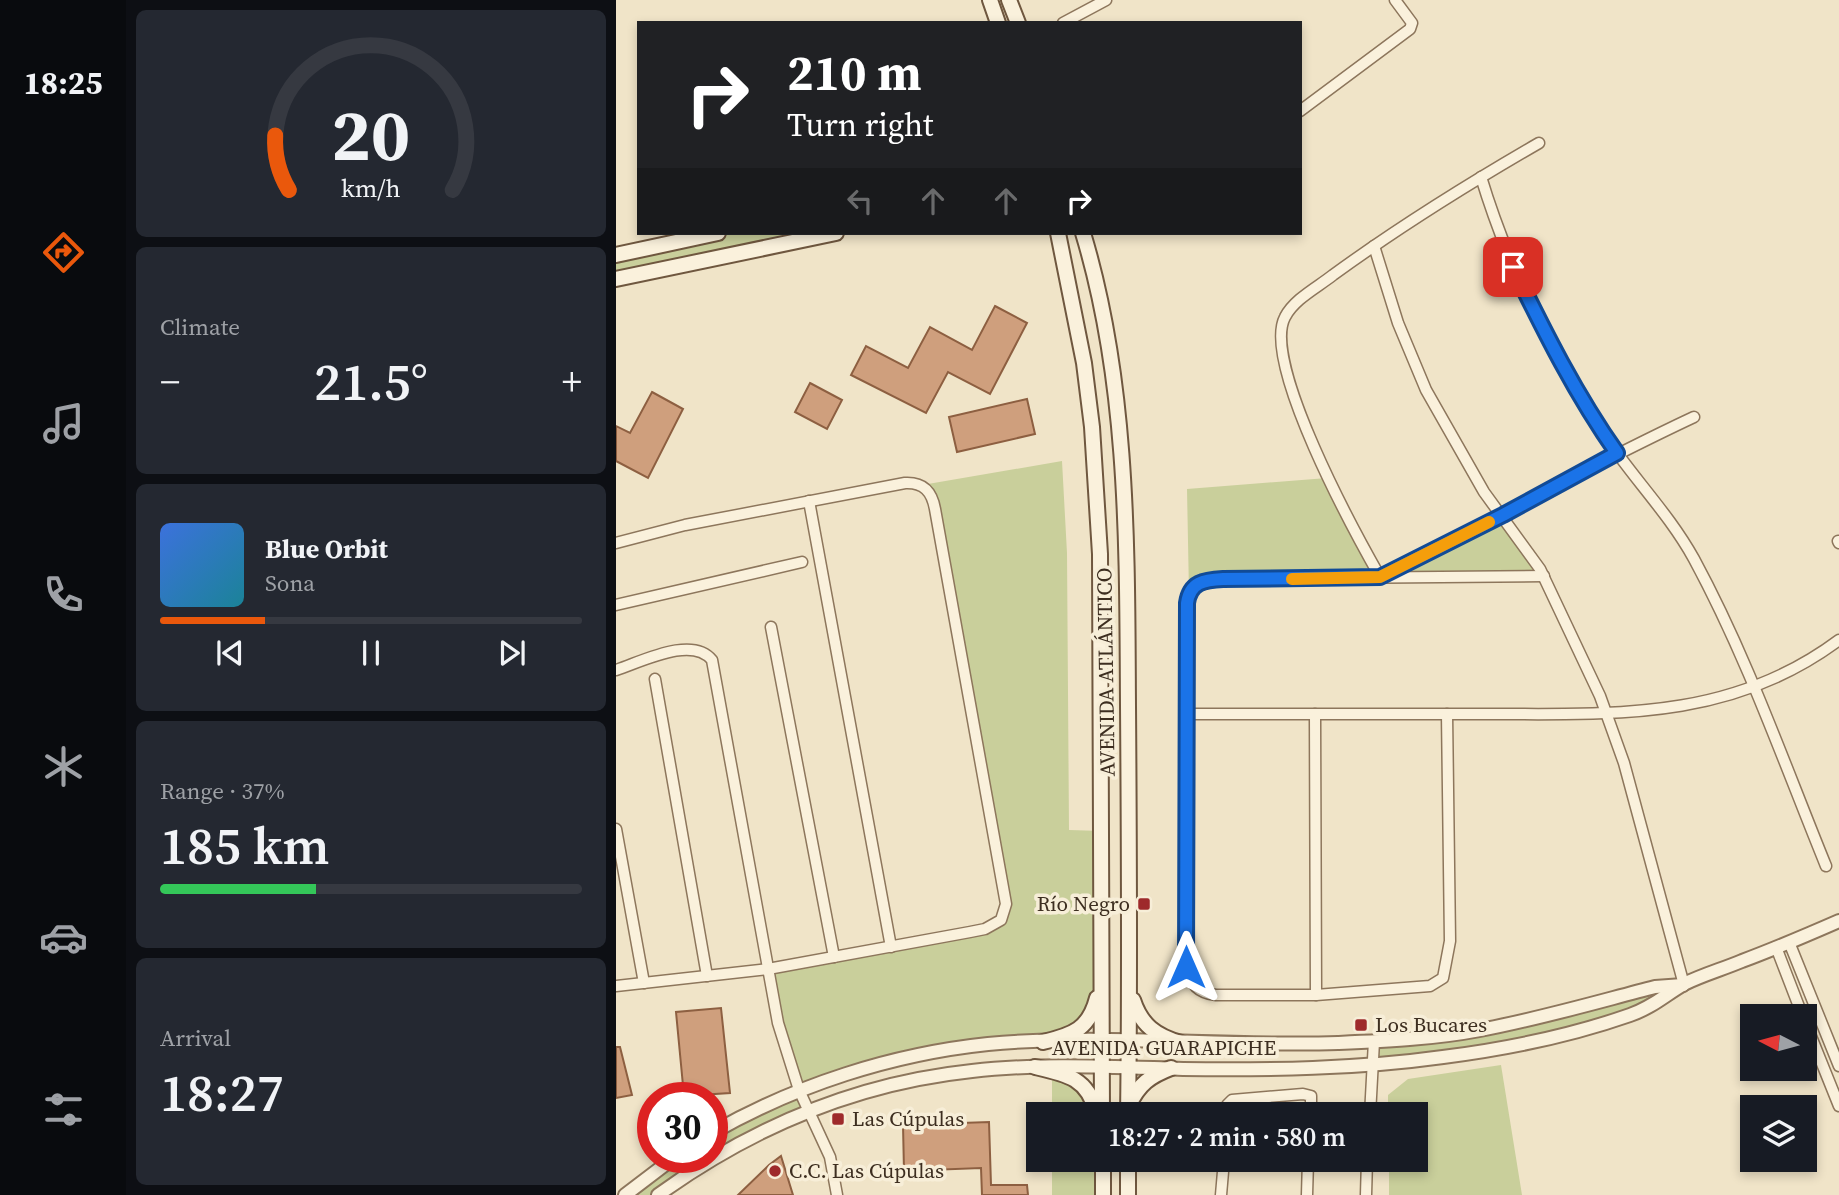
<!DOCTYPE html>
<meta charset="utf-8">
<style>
:root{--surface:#171b24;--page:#242831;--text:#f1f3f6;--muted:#9ea1a6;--line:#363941;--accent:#ea580c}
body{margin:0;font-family:"Source Serif 4",serif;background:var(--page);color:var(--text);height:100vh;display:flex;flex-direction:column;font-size:26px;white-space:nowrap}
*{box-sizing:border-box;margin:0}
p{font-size:23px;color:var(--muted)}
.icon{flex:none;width:38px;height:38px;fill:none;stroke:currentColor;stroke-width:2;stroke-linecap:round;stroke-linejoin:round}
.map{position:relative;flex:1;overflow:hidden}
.panel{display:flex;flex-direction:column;gap:10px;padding:10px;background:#0d0f14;width:490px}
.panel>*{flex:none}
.hud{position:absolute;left:21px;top:21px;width:665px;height:214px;border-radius:0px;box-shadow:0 4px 10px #0003;background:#202124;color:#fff;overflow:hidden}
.needle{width:46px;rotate:276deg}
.tools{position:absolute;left:1124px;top:1004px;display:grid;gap:14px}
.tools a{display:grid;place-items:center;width:77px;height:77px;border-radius:0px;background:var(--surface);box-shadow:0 4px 10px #0003;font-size:35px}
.speed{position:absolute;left:21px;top:1082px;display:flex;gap:14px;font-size:35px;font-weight:700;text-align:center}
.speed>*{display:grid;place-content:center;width:91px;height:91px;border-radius:50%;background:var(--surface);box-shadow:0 4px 10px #0003;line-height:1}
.speed .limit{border:10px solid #d22;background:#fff;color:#111}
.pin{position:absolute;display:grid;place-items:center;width:60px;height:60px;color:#fff;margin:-30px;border-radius:14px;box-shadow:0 4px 10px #0006}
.me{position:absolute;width:77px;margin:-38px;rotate:0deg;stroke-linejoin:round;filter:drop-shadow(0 0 5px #0008)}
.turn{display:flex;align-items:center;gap:24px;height:147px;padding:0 35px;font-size:32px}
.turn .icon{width:91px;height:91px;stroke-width:2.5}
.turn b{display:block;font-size:49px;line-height:60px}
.lanes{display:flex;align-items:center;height:66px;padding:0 35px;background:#0003;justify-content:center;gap:35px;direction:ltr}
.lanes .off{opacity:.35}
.big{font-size:52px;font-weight:600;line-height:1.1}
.panel .card{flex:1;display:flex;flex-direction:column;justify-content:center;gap:10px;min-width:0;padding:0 24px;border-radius:10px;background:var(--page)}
.panel .dial{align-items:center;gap:0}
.dial svg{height:182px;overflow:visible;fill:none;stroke:var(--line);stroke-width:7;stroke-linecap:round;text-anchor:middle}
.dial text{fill:var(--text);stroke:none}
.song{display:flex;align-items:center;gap:21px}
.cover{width:84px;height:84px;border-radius:10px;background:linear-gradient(135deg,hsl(220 70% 55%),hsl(190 70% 35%))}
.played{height:7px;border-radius:4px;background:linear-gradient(90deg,var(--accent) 25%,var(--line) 25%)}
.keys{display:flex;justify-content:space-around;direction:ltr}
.heat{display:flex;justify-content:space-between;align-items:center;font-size:38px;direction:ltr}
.charge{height:10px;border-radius:5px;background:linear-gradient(90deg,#34c759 37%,var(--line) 0)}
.trip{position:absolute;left:410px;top:1102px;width:402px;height:70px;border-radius:0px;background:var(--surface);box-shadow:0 4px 10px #0003;font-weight:600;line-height:70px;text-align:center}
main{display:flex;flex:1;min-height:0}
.menu{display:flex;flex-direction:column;width:126px;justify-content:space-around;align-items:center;background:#090b0e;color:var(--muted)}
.menu .icon{width:49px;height:49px}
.menu .on{color:var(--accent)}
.menu b{font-size:32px;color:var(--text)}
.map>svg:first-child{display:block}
</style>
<main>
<nav class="menu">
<b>18:25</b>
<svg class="icon on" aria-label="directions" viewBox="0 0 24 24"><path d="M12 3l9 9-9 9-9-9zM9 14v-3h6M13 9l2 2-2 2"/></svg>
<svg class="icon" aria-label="music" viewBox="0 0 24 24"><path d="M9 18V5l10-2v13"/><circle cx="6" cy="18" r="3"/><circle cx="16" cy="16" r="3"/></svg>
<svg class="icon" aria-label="phone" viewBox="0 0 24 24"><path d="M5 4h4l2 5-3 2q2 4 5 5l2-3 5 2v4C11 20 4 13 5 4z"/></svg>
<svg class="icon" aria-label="climate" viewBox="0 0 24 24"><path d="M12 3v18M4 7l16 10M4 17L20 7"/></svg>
<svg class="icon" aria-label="car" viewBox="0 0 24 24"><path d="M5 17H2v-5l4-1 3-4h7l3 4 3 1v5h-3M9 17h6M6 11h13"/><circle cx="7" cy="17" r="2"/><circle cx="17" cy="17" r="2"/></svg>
<svg class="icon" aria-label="filters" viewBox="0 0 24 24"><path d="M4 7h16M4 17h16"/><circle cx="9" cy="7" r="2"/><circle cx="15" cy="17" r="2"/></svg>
</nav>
<section class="panel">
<div class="card dial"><svg viewBox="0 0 100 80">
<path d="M14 69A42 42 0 1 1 86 69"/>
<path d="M14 69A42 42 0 0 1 8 45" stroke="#ea580c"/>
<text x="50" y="56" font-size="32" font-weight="700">20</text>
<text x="50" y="72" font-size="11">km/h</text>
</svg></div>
<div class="card"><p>Climate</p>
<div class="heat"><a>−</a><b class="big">21.5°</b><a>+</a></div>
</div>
<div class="card">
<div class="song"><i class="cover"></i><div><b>Blue Orbit</b><p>Sona</p></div></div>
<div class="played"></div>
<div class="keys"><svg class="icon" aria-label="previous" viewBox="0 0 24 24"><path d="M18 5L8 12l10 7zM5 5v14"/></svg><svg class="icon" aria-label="pause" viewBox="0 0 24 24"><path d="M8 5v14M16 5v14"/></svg><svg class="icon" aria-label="next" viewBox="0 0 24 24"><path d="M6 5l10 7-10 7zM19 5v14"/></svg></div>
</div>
<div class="card"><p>Range · 37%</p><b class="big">185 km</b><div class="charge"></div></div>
<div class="card"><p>Arrival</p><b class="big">18:27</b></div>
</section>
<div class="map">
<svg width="1223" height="1195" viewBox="0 0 1223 1195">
<rect width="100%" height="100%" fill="#f0e4c8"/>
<g fill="#c9cf9b">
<polygon points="102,233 220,233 0,279 0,255"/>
<polygon points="446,461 451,553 453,830 486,831 485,979 462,1030 336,1049 184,1090 193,1110 42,1195 9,1195 59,1157 96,1157 96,1133 183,1090 152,969 354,932 389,914 317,500 306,485"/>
<polygon points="711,478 764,577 887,515 928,576 590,580 573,593 571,489"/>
<polygon points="1068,985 1041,1004 913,1042 757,1064 758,1041 795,1039"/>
<polygon points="885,1065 906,1195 773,1195 773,1160 800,1160 800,1115 772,1115 772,1095 792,1079"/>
<polygon points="436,1071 460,1080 481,1115 436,1115"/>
<rect x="436" y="1160" width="51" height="35"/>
</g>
<g fill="#cf9f7d" stroke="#8d5f41" stroke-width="2">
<polygon points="379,306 411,323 374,394 332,372 310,413 235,375 250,346 292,368 314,327 356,350"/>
<polygon points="194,383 226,400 211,429 179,412"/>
<polygon points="36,392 67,409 32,478 0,461 0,426 14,433"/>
<polygon points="411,399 419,434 341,452 333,417"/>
<polygon points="105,1008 114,1093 68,1096 60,1012"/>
<polygon points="0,1047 4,1047 16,1095 0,1098"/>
<polygon points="373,1122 375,1185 411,1185 412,1195 366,1195 365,1168 288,1171 287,1125"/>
<polygon points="165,1156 177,1195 122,1195 153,1165"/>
</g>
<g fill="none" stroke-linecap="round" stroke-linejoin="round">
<defs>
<g id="minor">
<polyline points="447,23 490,0"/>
<polyline points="684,111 794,29 796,23 779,0"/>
<path d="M923 143C852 184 783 227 717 275 702 287 678 299 669 317 645 362 739 533 764 577 869 524 971 467 1078 417"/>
<path d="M865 177C892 266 934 351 985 430 1014 475 1052 512 1078 559 1131 657 1168 763 1210 866"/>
<polyline points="758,246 782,323 810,390 868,492 924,569 984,696 1008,763 1068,985"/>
<polyline points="193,501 275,947"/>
<polyline points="1222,541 1223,543"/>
<path d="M0 543 69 525 289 483C308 482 316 492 319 509L390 904 385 920 369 929 354 932 152 969 0 986"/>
<polyline points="0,605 186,562"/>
<polyline points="155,627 218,957"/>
<path d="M0 670C25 662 76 635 96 660L162 1023 183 1090 214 1157 221 1195"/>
<polyline points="39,679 91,976"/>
<path d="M570 714C662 714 754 714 846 714 982 713 1108 726 1223 640"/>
<polyline points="699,714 700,995"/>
<path d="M831 714 834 941 827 978 814 986 700 995H600C582 993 575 985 570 967L571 603 577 587 590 580 607 579 928 576"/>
<polyline points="0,829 28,983"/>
<polyline points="1173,942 1223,1066"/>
<polyline points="1160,947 1187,1017"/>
<polyline points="1188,1019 1223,1106"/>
<polyline points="611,1115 611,1105 616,1100 687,1094 695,1096 695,1115"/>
<polyline points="754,1115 758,1041"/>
<polyline points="605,1195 608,1160"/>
<polyline points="691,1195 692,1160"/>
<polyline points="750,1195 751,1160"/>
</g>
<g id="tertiary">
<path d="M96 1133C180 1085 276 1054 372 1044 487 1033 606 1047 722 1043 769 1041 817 1039 864 1030 923 1019 981 1002 1039 987L1067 985"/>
<polyline points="9,1195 59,1157"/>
<path d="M42 1195C135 1128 241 1083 356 1071 425 1063 497 1067 567 1069 653 1070 741 1069 827 1057 890 1049 954 1036 1014 1015 1037 1007 1049 995 1068 984 1086 975 1107 969 1126 961 1158 949 1191 935 1223 921"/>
</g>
<g id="secondary">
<polyline points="374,0 382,23"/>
<polyline points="393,0 402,23"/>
<polyline points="442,233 468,363 476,427 484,554 486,1115"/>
<path d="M467 233C513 385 511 549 512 706 513 843 514 979 512 1115"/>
<polyline points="0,255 102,233"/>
<polyline points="0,279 220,233"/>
<path d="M517 1000C525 1025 540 1036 565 1043"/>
<path d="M427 1042C457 1035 473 1029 481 998"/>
<path d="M419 1067C450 1074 472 1078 480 1112"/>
<path d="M513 1105C523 1084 534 1076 555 1068"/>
<polyline points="487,1160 487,1195"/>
<polyline points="512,1160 512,1195"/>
</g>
</defs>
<use href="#minor" stroke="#8d765c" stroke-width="13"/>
<use href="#tertiary" stroke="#8d765c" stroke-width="16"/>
<use href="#secondary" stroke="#6f573f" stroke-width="18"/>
<use href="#minor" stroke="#faf1dc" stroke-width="10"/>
<use href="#tertiary" stroke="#faf1dc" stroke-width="12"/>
<use href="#secondary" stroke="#faf1dc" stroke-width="14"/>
</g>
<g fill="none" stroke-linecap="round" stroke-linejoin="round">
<defs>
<path id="route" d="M570 967 571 603C574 582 588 580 607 579L764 577 887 515 1001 453C960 395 928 331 897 267"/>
</defs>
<use href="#route" stroke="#114b97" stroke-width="18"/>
<use href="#route" stroke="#1a73e8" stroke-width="12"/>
<polyline stroke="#f59e0b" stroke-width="12" points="676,579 764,577 873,522"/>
</g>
<g fill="#9e2a2b" stroke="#f7eed8" stroke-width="2.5">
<rect x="521" y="897" width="14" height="14" rx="3.5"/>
<rect x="738" y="1018" width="14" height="14" rx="3.5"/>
<rect x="215" y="1112" width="14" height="14" rx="3.5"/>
<circle cx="159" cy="1171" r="7"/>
</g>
<g text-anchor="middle" stroke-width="7" stroke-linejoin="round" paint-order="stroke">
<g font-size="21" fill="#3d2e20" stroke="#f7eed8">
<text transform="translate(490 672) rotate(-91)" y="7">AVENIDA ATLÁNTICO</text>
<text x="548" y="1055">AVENIDA GUARAPICHE</text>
</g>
<g font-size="21" fill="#3d2e20" stroke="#f7eed8" text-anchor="start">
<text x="514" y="911" text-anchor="end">Río Negro</text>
<text x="759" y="1032">Los Bucares</text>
<text x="236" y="1126">Las Cúpulas</text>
<text x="173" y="1178">C.C. Las Cúpulas</text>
</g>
</g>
</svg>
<div class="tools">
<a><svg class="needle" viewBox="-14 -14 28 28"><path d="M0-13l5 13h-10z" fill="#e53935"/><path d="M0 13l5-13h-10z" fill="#9ea1a6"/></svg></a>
<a><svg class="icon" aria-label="layers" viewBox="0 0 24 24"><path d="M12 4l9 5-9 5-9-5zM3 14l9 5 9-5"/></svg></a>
</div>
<div class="speed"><div class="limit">30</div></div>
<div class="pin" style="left:897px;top:267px;background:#d93025"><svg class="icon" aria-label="arrive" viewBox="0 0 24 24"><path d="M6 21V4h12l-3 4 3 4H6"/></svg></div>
<svg class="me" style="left:570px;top:967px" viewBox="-20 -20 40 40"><path d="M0-17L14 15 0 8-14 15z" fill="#1a73e8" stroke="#fff" stroke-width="4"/></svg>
<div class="trip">18:27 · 2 min · 580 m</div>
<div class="hud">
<div class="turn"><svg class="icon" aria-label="right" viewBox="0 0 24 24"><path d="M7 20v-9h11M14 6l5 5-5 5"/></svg><div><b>210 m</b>Turn right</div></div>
<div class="lanes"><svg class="icon off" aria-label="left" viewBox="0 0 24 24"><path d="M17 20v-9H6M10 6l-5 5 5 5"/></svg><svg class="icon off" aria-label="ahead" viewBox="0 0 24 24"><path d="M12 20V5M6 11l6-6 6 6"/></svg><svg class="icon off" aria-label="ahead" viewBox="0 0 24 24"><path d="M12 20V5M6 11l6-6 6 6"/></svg><svg class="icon" aria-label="right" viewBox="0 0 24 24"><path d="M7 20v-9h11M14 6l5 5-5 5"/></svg></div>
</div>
</div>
</main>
